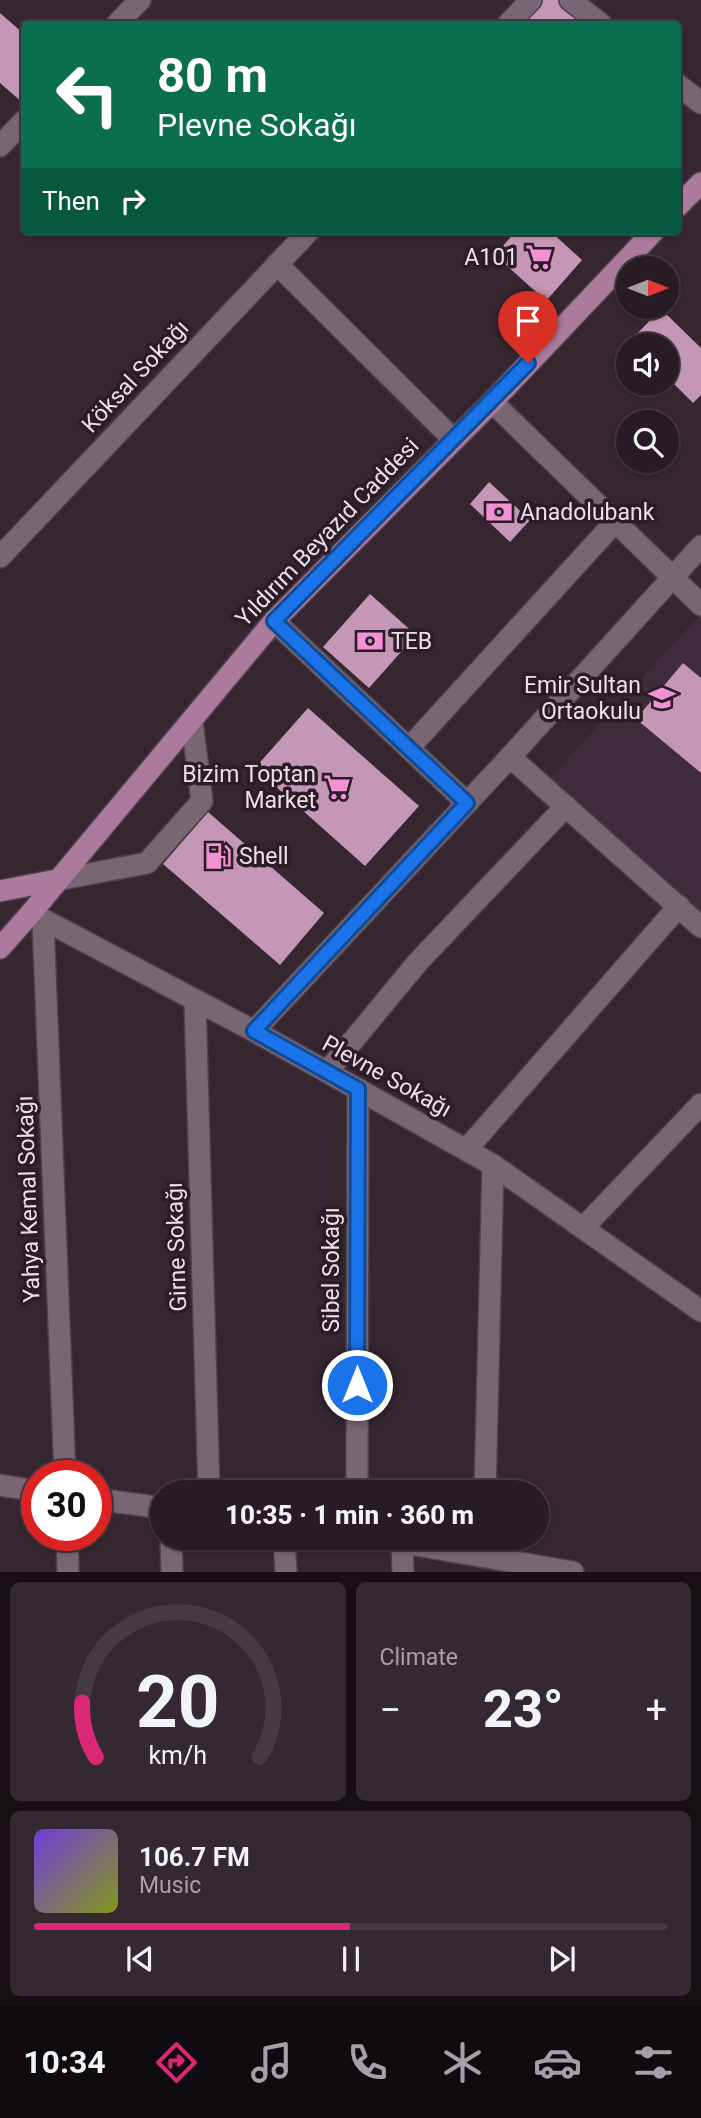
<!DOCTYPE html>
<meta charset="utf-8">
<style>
:root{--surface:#281c24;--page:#342931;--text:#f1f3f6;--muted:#a5a1a6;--line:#443a41;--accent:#db2777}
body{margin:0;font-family:Roboto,sans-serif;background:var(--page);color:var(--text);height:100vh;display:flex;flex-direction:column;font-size:26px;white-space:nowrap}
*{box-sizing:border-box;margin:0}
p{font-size:23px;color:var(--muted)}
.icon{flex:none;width:38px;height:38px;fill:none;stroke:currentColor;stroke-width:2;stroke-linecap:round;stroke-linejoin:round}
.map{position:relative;height:1572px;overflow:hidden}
.drawer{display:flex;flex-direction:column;gap:10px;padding:10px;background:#160f14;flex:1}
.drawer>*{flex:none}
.banner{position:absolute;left:21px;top:21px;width:660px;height:214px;border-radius:7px;box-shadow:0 2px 5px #0004,0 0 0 2px var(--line);background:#0b6e4f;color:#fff;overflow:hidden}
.needle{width:46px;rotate:90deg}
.fabs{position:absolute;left:616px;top:256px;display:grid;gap:14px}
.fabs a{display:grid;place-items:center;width:63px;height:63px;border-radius:50%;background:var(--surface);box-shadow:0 2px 5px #0004,0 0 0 2px var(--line);font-size:35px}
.speed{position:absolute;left:21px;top:1460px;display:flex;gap:14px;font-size:35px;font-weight:700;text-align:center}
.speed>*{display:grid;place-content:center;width:91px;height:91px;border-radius:50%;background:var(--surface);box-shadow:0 2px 5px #0004,0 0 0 2px var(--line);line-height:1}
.speed .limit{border:10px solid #d22;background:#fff;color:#111}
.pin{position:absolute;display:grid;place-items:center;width:60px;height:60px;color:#fff;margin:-72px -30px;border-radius:50% 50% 50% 0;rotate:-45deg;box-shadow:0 0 7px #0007}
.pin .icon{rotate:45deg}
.me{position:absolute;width:77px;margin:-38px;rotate:0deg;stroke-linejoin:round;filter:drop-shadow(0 0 5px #0008)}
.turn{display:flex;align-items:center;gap:24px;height:147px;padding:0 21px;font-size:32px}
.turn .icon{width:91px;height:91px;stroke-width:2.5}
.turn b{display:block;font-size:49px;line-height:60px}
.then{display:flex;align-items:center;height:66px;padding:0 21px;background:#0003;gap:14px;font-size:26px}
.big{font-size:52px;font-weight:800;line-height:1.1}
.drawer .card{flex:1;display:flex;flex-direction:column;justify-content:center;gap:10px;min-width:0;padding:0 24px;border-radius:10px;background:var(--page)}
.drawer .dial{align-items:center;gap:0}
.dial svg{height:182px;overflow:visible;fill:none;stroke:var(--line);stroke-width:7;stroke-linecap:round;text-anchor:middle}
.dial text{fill:var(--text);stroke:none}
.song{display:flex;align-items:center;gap:21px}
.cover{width:84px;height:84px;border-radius:10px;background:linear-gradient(135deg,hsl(260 70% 55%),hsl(70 70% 35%))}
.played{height:7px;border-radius:4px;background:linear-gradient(90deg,var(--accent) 50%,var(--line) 50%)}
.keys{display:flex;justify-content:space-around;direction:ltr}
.heat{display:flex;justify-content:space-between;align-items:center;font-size:38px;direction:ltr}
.drawer .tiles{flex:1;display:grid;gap:10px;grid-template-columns:1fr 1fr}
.card:last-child{grid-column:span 2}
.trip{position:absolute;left:150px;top:1480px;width:399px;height:70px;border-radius:35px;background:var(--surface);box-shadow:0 2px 5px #0004,0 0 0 2px var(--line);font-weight:800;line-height:70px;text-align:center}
.tabs{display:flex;height:112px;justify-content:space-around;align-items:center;background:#100b0e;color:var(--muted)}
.tabs .icon{width:49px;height:49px}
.tabs .current{color:var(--accent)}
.tabs b{font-size:32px;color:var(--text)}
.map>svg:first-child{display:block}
</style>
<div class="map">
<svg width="701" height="1572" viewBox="0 0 701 1572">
<rect width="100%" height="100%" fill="#352630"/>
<polygon fill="#402b3a" points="699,616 701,618 701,913 549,779"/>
<g fill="#c597b6">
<polygon points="531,0 570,0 601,24 508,24"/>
<polygon points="0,13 24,34 23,103 0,83"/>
<polygon points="516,231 550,231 582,260 546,301 495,255"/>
<polygon points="661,309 701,348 701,395 693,403 667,377 667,345 633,345 630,341"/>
<polygon points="489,482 530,520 510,542 470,504"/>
<polygon points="370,594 416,635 369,688 323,647"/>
<polygon points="683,663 701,678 701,773 636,719"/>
<polygon points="308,708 419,806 365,866 255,768"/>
<polygon points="208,812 324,913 280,965 163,864"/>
</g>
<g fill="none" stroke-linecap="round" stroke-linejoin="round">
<defs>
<g id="minor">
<polyline points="570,0 601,24"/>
<polyline points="117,24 140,0"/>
<polyline points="508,24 531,0"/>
<polyline points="677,84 701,103"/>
<polyline points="0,146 24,121"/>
<polyline points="277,264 453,439"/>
<polyline points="492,402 701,605"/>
<polyline points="0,557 309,231"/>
<polyline points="274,621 467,803"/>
<polyline points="409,748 615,522"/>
<polyline points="510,757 701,927"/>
<polyline points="57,880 147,863 202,801 192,721"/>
<polyline points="31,913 254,1031 493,1165 701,1311"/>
<polyline points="43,921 65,1475"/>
<polyline points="195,1001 209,1493"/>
<polyline points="254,1031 510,757 701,546"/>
<polyline points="327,1072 418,962 566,806"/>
<polyline points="466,1150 679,906"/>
<polyline points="583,1228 701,1104"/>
<polyline points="0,1485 37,1491"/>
<polyline points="357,1493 358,1089"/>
<polyline points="485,1493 493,1165"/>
<polyline points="96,1499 163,1508"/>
<polyline points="67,1535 68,1572"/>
<polyline points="171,1538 172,1572"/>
<polyline points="284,1538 286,1572"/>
<polyline points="375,1538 573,1572"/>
<polyline points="402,1543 403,1572"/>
</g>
<g id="major">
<polyline points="677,207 701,183"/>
<polyline points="0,891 57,880"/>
<polyline points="0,948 31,913 274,621 492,402 654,231"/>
</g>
</defs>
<use href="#minor" stroke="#4e414a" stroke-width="24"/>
<use href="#major" stroke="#4e414a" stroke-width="24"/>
<use href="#minor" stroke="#786672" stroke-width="21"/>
<use href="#major" stroke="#ac7a9d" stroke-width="21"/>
</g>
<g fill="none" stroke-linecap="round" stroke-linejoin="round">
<defs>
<polyline id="route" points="357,1385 358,1089 254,1031 467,803 274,621 528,363"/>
</defs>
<use href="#route" stroke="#114b97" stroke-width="18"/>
<use href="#route" stroke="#1a73e8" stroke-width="12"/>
</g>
<defs>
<symbol id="supermarket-bare" viewBox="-9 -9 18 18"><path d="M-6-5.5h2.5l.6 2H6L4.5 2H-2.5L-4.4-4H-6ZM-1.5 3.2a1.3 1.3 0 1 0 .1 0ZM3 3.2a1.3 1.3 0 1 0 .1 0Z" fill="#f391d6" stroke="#2b1c26" stroke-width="2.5" paint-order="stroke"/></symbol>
<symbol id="bank-bare" viewBox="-9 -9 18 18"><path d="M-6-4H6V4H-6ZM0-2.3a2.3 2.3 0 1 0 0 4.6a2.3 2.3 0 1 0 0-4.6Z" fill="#f391d6" stroke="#2b1c26" stroke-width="2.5" paint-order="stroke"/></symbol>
<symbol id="school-bare" viewBox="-9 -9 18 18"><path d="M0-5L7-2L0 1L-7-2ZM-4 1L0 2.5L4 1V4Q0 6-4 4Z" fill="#f391d6" stroke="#2b1c26" stroke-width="2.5" paint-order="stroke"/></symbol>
<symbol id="fuel-bare" viewBox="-9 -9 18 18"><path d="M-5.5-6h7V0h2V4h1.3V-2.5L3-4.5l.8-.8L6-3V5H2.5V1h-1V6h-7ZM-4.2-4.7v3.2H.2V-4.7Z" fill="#f391d6" stroke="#2b1c26" stroke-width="2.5" paint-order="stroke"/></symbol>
</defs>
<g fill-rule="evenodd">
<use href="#supermarket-bare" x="520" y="238" width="38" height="38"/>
<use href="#bank-bare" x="480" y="493" width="38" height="38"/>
<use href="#bank-bare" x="351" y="622" width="38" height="38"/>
<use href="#school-bare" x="643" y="679" width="38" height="38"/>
<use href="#supermarket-bare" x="318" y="768" width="38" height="38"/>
<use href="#fuel-bare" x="199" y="837" width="38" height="38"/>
</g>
<g text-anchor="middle" stroke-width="7" stroke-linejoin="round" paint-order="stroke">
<g font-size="23" fill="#ebe0e7" stroke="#2b1c26" text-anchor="end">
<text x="518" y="265">A101</text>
<text x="520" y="520" text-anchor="start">Anadolubank</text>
<text x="391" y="649" text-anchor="start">TEB</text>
<text x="641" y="693">Emir Sultan<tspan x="641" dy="26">Ortaokulu</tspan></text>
<text x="316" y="782">Bizim Toptan<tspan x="316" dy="26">Market</tspan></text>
<text x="239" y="864" text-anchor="start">Shell</text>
</g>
<g font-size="23" fill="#ebe0e7" stroke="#2b1c26">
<text transform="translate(135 376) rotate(-47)" y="8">Köksal Sokağı</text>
<text transform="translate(327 532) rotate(-46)" y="8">Yıldırım Beyazıd Caddesi</text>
<text transform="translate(387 1076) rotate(29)" y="8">Plevne Sokağı</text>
<text transform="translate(28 1199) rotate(-92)" y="8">Yahya Kemal Sokağı</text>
<text transform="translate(176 1247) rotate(-92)" y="8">Girne Sokağı</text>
<text transform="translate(331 1270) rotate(-90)" y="8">Sibel Sokağı</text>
</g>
</g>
</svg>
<div class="fabs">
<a><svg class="needle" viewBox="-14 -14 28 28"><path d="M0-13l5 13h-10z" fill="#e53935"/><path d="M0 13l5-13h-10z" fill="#a5a1a6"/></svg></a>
<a><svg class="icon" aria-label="sound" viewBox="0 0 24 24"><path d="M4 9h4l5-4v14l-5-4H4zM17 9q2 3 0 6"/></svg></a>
<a><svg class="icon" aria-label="search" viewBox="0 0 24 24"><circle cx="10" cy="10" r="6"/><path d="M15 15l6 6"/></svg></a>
</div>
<div class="speed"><div class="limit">30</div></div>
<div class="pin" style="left:528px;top:363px;background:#d93025"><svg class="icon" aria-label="arrive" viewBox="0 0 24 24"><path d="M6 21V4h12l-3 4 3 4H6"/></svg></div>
<svg class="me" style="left:357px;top:1385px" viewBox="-20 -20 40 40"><circle r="17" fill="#1a73e8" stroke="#fff" stroke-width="3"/><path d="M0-11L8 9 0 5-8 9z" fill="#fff"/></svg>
<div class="trip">10:35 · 1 min · 360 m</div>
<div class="banner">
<div class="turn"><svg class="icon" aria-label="left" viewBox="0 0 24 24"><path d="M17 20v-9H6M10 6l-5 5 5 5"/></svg><div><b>80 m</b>Plevne Sokağı</div></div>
<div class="then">Then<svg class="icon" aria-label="right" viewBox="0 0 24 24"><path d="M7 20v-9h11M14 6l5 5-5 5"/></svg></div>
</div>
</div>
<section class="drawer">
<div class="tiles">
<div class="card dial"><svg viewBox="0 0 100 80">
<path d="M14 69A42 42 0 1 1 86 69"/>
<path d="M14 69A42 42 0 0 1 8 45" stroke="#db2777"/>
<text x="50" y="56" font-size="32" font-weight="700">20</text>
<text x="50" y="72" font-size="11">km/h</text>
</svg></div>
<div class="card"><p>Climate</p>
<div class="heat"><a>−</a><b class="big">23°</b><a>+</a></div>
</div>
<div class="card">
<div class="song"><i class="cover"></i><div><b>106.7 FM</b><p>Music</p></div></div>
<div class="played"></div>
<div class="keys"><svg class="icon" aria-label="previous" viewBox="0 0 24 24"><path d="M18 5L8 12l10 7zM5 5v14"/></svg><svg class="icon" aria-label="pause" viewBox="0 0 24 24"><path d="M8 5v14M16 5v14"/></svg><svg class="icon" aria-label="next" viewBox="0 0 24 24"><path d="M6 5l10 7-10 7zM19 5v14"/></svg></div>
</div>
</div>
</section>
<nav class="tabs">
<b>10:34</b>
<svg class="icon current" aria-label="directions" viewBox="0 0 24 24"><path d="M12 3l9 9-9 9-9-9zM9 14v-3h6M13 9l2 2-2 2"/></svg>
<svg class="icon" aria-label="music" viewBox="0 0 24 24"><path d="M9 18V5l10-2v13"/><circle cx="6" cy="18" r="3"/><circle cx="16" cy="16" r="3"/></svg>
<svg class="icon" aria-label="phone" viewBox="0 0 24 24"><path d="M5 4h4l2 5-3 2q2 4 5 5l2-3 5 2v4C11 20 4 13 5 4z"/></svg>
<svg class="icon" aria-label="climate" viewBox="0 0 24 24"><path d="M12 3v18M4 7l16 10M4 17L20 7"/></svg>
<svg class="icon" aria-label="car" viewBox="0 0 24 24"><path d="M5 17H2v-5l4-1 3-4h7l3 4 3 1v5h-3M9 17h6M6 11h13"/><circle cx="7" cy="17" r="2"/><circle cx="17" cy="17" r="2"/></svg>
<svg class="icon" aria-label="filters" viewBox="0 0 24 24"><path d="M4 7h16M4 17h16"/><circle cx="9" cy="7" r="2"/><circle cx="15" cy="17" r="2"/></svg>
</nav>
